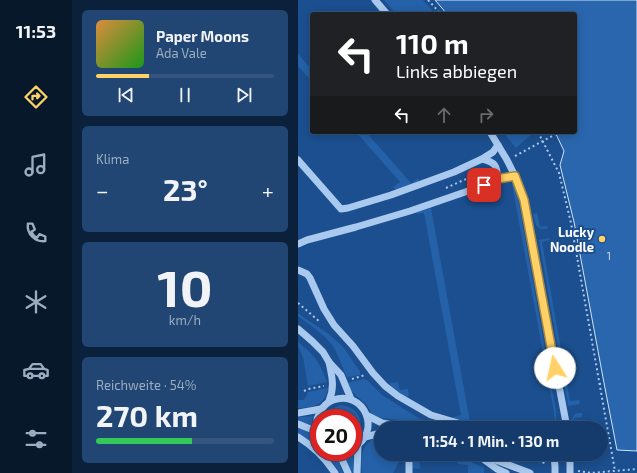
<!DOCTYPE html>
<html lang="de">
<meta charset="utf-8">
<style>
:root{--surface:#143b6b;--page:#214673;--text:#f1f3f6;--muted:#9dadc1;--line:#33557e;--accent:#ffd166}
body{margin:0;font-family:"Exo 2",sans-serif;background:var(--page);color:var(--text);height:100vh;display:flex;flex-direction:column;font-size:15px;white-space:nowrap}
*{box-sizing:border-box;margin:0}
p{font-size:13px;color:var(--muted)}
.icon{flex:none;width:22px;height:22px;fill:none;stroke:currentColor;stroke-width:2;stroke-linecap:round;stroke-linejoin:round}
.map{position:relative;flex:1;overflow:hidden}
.drawer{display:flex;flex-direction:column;gap:10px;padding:10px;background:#0b203b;width:226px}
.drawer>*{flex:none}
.hud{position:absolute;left:12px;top:12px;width:267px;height:122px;border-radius:4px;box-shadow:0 2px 10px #0003,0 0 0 1px var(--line);background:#202124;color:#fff;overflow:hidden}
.speed{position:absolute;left:12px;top:409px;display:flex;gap:8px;font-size:20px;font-weight:700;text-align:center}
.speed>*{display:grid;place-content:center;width:52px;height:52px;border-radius:50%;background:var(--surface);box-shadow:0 2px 10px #0003,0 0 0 1px var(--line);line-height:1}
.speed .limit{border:6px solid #d22;background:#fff;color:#111}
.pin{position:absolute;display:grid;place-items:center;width:34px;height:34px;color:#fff;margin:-17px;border-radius:8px;box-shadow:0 2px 6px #0006}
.me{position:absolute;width:44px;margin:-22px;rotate:350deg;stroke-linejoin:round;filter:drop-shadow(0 0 3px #0008)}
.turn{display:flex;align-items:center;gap:14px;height:84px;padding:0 20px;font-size:18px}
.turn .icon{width:52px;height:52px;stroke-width:2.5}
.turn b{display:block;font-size:28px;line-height:34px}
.lanes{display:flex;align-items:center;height:38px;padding:0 20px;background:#0003;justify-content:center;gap:20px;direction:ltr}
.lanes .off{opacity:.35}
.big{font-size:30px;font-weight:700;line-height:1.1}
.drawer .widget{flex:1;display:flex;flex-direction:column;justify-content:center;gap:6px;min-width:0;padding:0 14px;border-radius:6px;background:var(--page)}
.drawer .dial{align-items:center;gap:0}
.dial b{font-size:52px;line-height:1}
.song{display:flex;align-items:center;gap:12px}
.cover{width:48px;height:48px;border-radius:6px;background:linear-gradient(135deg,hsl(30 70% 55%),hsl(120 70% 35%))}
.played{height:4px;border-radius:2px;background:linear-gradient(90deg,var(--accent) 30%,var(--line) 30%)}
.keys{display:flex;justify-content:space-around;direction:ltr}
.heat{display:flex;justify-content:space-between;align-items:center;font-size:22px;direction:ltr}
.charge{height:6px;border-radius:3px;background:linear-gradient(90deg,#34c759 54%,var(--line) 0)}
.trip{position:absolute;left:76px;top:421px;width:234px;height:40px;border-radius:20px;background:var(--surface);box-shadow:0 2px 10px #0003,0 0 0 1px var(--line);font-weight:700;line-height:40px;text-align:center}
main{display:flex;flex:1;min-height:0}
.menu{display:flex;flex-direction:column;width:72px;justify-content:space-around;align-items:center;background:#08182b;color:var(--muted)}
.menu .icon{width:28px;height:28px}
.menu .current{color:var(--accent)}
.menu b{font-size:18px;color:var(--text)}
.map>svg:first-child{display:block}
</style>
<main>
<nav class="menu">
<b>11:53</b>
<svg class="icon current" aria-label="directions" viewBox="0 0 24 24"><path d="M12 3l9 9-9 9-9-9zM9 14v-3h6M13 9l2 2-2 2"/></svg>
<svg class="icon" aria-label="music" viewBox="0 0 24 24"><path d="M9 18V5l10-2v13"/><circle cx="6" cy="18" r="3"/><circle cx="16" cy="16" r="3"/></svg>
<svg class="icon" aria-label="phone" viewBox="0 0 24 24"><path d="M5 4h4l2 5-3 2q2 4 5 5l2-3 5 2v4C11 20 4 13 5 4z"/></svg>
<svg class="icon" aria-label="climate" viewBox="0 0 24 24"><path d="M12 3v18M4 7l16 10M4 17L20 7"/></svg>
<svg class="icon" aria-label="car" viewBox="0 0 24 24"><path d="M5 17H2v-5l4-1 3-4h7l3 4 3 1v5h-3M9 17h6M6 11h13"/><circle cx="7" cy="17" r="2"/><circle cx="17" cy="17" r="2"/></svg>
<svg class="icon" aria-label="filters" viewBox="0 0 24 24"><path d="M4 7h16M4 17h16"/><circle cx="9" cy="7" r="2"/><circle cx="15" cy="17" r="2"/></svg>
</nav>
<section class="drawer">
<div class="widget">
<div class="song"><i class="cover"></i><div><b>Paper Moons</b><p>Ada Vale</p></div></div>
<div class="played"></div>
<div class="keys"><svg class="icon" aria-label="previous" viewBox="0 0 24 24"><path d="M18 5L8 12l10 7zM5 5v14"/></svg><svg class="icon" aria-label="pause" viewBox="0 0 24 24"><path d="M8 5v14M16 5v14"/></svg><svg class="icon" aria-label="next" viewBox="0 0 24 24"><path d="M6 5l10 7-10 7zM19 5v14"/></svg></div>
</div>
<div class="widget"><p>Klima</p>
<div class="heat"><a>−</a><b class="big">23°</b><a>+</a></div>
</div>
<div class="widget dial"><b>10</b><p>km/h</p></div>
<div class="widget"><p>Reichweite · 54%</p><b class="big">270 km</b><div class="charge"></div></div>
</section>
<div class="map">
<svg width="339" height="473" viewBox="0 0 339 473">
<rect width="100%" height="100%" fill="#1b4f8f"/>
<g fill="#2461a8">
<polygon points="86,0 125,0 137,14 98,14"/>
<polygon points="0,54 14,70 14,82 0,66"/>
<polygon points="58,132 68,132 113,183 119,179 120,178 121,181 120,182 99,190 97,189 95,187 102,182"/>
<polygon points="205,132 236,132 218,148"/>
<polygon points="214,184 217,186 219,192 258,411 258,425 257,428 250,428 250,426 257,424 256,412"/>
<polygon points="133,208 172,422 181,421 180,424 179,424 155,419 155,417 163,415 126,213 118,214 119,212"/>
<polygon points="239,213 242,227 250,226 249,229 242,229 238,225 235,214"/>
<polygon points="251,238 252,240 244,242 272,401 281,400 282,402 281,404 271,406 270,405 241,240"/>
<path d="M0 313C13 323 29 331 41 343 50 351 54 362 62 371V375L51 377H49C44 367 41 355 34 345 25 333 11 325 0 316Z"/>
<path d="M0 342C16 355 22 362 29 382L10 386 5 357 0 346Z"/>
<polygon points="65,379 69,380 84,395 130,424 84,418 74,414 69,405 53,391 50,383"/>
<polygon points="100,382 102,390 110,389 111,396 108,397 93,386 92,383"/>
<path d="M30 388C27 405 16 408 0 408V400H5L8 397 10 392Z"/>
<path d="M43 405C62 407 69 425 55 439V418H27C30 411 36 407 43 405Z"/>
<polygon points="281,413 284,413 284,417 276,418 277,428 274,428 273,420 277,414"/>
<polygon points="16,416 14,420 14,425 0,421 0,417"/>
<polygon points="200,422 201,426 209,424 210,428 193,427 192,424"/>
<path d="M0 428C10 431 15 435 21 443V448L17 445 0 433Z"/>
<path d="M81 437H83V454H100C102 461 99 467 95 473H64C63 456 62 443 81 437Z"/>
<path d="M25 452C27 452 30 451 32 452 40 454 42 467 45 473H42L38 467Z"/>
<polygon points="55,452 56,472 53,473 46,454 51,454"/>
<polygon points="118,454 121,454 122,469 114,468 115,461"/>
<polygon points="160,457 162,457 186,468 186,473 170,473 170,465 160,464"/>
</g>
<polygon fill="#2a66ad" stroke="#cfe3fa" points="137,0 339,0 339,451 319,450 306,383 276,222 262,165 266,151 257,132 277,132 277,14 149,14"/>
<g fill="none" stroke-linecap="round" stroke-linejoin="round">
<g stroke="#a9c9ee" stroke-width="2" stroke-dasharray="2 3" stroke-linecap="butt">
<polyline points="130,0 143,14"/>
<polyline points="240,132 261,173 273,223 317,471"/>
<polyline points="217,156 258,134"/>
<polyline points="148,188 188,170"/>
<polyline points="0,303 22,322"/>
<polyline points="54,379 67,375"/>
<polyline points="301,384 306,383"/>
<polyline points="6,391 10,389 26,386"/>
<polyline points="221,454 249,464"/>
<polyline points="280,471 293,473 339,469"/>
</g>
<g stroke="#a9c9ee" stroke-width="7">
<polyline points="77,0 89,14"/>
<polyline points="192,132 209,160 217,176 226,200 269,428"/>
<path d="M184 159C197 162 200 166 199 179"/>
<polyline points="0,160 43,209 50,208 93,195 156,172 184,159 195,152 200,145"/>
<polyline points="0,244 9,240 58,227 112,211 173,190 199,179 217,176"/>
<polyline points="0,270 9,274 12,278 26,309 36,325 55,346 75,373 87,386 100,396 133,415 177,428"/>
<polyline points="0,329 14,341 25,352 31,362 43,375 53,399"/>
<path d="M31 401C37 387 34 377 31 362"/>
<polyline points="0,413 23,409"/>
<polyline points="70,416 84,423 114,428"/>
<polyline points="0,424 20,432"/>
<path d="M21 435C17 427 18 419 22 412 25 406 30 402 35 400 66 389 85 432 55 448"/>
<path d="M0 437C15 446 27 458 37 473"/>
<polyline points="67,437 83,433"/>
<polyline points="39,452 42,455 50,473"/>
<polyline points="109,454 111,457 111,473"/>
<polyline points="182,454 232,473"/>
<polyline points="256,454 257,467 257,473"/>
<polyline points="272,454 272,473"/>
<polyline points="181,456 199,469 208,473"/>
<polyline points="59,473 60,445"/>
</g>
</g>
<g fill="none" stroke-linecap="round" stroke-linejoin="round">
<defs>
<polyline id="route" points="186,185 199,179 217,176 226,200 257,368"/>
</defs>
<use href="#route" stroke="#a68842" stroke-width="10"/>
<use href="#route" stroke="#ffd166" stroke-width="7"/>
</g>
<circle fill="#ffd166" stroke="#1b4f8f" stroke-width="1.5" cx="304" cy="239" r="4"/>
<g text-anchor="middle" stroke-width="4" stroke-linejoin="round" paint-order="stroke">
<g font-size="11" fill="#cad9ea">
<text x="311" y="260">1</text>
</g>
<g font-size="13" font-weight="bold" fill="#fff" stroke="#1b4f8f" text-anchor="end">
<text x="296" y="237">Lucky<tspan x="296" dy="15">Noodle</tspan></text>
</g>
</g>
</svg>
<div class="speed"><div class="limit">20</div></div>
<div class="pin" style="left:186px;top:185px;background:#d93025"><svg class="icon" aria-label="arrive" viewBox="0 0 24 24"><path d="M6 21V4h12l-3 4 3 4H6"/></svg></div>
<svg class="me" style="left:257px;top:368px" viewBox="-20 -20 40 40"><circle r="19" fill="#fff"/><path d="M0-13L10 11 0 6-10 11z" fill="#ffd166"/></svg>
<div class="trip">11:54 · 1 Min. · 130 m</div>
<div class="hud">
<div class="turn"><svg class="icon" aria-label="left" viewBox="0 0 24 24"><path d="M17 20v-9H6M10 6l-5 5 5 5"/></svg><div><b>110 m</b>Links abbiegen</div></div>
<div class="lanes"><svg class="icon" aria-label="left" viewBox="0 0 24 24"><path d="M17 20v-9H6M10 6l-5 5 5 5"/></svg><svg class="icon off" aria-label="ahead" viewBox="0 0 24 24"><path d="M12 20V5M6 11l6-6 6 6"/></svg><svg class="icon off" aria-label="right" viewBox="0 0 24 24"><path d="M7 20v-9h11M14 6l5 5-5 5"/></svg></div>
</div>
</div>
</main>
